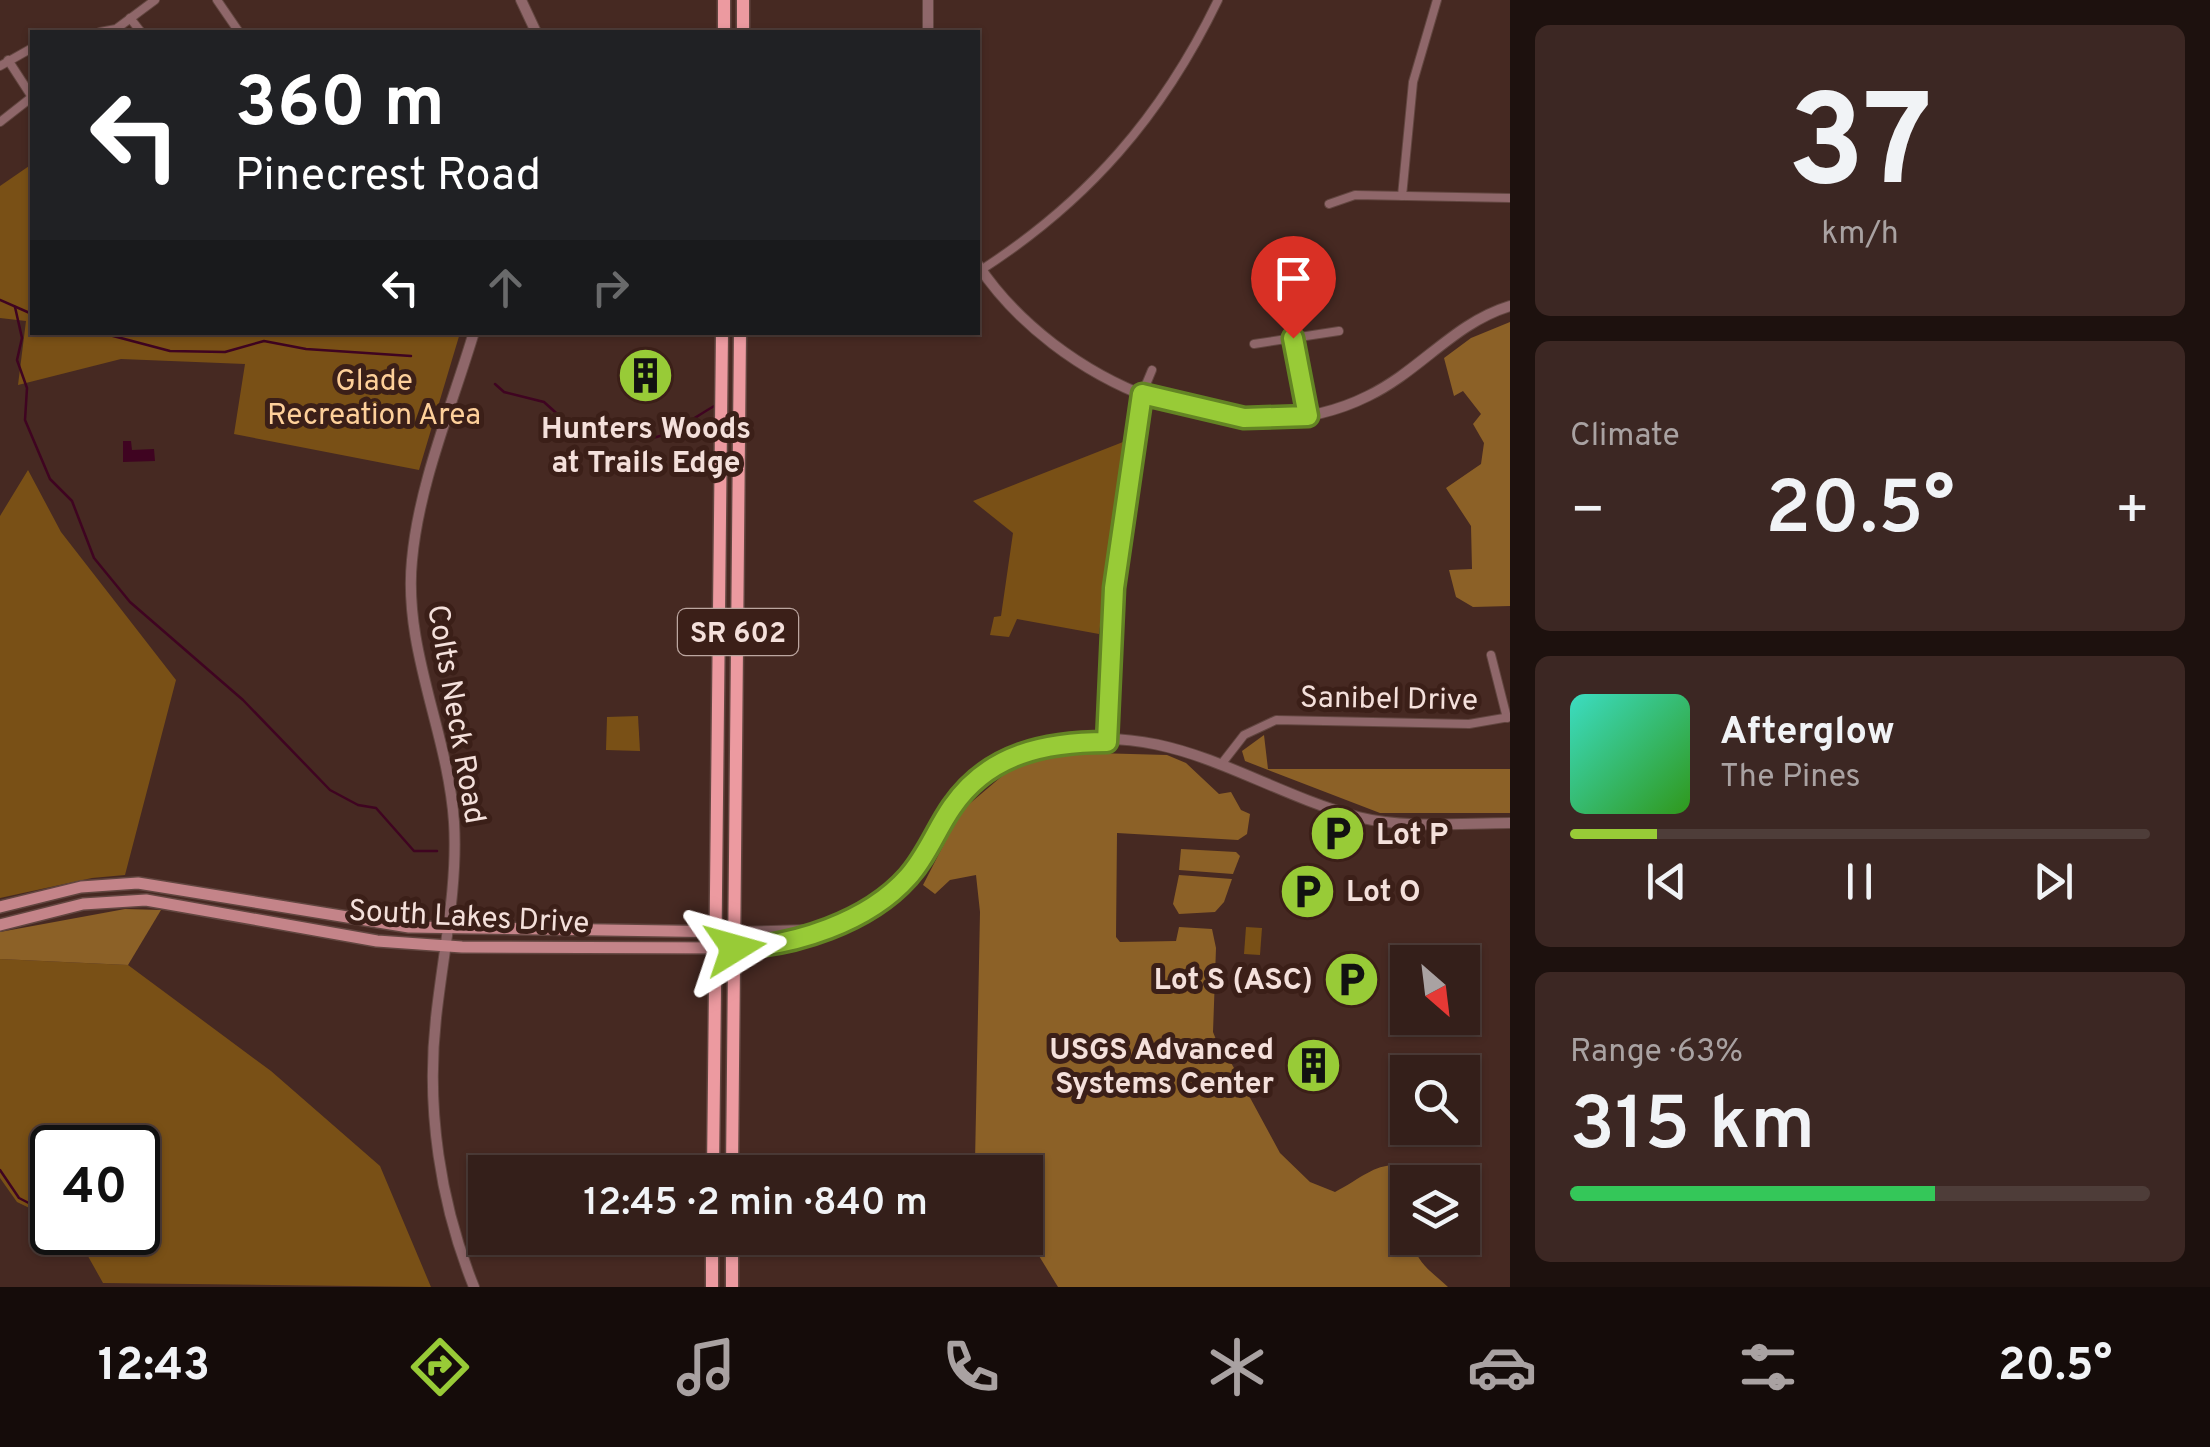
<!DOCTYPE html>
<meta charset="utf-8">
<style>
:root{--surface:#341f1a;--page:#3c2723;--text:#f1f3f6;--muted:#a9a2a2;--line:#4e3d39;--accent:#98cb37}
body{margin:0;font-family:Overpass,sans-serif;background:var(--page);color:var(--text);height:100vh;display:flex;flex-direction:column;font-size:38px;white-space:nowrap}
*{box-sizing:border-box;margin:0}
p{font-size:32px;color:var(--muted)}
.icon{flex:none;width:55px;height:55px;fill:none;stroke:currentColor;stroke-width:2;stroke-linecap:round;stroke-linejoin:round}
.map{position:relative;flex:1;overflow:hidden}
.panel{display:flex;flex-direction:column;gap:25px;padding:25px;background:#1d110e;width:700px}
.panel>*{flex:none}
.guide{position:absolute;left:30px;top:30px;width:950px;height:305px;border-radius:0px;box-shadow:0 2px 8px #0004,0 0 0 2px var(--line);background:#202124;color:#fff;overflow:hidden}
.needle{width:65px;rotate:152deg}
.buttons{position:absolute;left:1390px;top:945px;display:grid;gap:20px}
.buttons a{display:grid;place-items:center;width:90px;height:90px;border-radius:0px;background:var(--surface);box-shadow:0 2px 8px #0004,0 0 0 2px var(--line);font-size:50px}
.speed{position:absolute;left:30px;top:1125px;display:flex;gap:20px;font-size:50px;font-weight:700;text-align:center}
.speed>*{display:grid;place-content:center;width:130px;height:130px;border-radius:50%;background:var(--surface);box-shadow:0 2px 8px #0004,0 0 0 2px var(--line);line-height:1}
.speed .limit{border:5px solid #111;border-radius:15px;background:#fff;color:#111}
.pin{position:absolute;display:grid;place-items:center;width:85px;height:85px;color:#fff;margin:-102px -42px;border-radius:50% 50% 50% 0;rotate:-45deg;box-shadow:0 0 10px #0007}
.pin .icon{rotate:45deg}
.me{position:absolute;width:110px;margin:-55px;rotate:82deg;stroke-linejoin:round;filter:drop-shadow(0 0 8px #0008)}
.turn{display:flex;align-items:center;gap:35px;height:210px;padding:0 40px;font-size:45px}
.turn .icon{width:130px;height:130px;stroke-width:2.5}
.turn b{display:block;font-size:70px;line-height:85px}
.lanes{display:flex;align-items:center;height:95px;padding:0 40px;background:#0003;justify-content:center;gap:50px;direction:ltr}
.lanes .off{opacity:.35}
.big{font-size:75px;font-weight:600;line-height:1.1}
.panel .widget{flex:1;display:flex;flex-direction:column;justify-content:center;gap:15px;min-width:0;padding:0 35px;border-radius:15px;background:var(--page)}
.panel .dial{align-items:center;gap:0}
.dial b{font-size:130px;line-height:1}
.song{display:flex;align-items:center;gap:30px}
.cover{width:120px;height:120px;border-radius:15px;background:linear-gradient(135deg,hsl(170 70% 55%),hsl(110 70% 35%))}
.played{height:10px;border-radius:5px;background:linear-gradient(90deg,var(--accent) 15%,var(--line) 15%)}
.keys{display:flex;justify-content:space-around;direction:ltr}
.heat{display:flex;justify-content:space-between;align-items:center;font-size:55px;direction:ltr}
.charge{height:15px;border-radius:8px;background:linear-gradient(90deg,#34c759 63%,var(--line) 0)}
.trip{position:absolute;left:468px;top:1155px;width:575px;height:100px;border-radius:0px;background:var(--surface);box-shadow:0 2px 8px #0004,0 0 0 2px var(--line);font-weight:600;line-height:100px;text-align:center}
.dock{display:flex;height:160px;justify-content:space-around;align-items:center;background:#150c0a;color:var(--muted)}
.dock .icon{width:70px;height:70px}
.dock .active{color:var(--accent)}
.dock b{font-size:45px;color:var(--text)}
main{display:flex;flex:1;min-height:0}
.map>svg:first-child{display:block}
</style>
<main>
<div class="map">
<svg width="1510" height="1287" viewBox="0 0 1510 1287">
<rect width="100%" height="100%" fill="#462922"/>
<g fill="#795016">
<polygon points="32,164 32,332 460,333 419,470 234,434 245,364 121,359 18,385 26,321 0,318 0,186"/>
<polygon points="1123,442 1099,634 1017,619 1009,637 990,635 994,617 1001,616 1013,533 973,501"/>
<polygon points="28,470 61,532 176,680 125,875 92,878 0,898 0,516"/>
<polygon points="638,716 640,751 606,750 607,717"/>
<polygon points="1246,927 1262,928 1260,955 1244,954"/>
<polygon points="0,959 128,965 271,1071 380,1166 431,1287 103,1283 75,1233 138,1232 138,1148 52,1148 52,1219 17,1202 0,1178"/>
</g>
<g fill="#8c6127">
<polygon points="1510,322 1510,606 1473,607 1456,597 1449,570 1472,569 1471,526 1446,488 1481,464 1484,443 1473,424 1481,414 1463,391 1454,396 1444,358 1471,338"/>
<polygon points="1264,735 1268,769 1510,769 1510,813 1380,813 1245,761 1242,751"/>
<path d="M1060 752 1167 755 1186 763 1219 794 1231 792 1241 810 1250 814 1247 834 1238 840 1117 833 1116 937 1120 942 1176 941 1179 927 1212 929 1216 948 1213 1032 1221 1052 1228 1057 1280 1153 1310 1182 1335 1192C1372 1172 1379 1157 1423 1170L1431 1182H1408V1238H1414C1412 1260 1433 1273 1448 1287H1058L1025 1233V1172H984L975 1162 980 912 976 875 950 880 935 894 923 885 961 811 1008 771Z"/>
<polygon points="1181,849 1236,852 1240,856 1233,874 1179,870"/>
<polygon points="1179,875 1232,879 1224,902 1215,912 1179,914 1173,904"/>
<polygon points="125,909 161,910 128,965 0,959 0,932"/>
</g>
<polygon fill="#3f0421" points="123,441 131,441 132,450 154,449 155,461 123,462"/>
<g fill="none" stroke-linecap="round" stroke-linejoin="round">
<g stroke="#3f0421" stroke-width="2.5">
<polyline points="0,300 32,314"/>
<polyline points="15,307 22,338 17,360 27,388 25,420 50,479 72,501 94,558 130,602 243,700 330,790 358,805 376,808 414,851 437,851"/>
<polyline points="98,332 170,351 225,352 264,341 306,349 411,356"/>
<path d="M495 384 504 392 544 402 574 429C593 425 603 434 621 437 663 446 682 424 716 405"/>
<polyline points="0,1170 19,1198 52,1215"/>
</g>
<defs>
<g id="minor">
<polyline points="217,0 239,32"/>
<polyline points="130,18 141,32"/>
<polyline points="100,32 116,29 155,0"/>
<polyline points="8,60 32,97"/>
<polyline points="0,66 32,48"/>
<polyline points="0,122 32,97"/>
<polyline points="1402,196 1413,82 1437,0"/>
<polyline points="1329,204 1355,195 1510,198"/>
<path d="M981 270C1088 201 1162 116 1218 0"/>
<polyline points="1293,338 1308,416"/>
<polyline points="1254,344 1339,331"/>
<polyline points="1142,394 1152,370"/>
<polyline points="1491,655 1507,718"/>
<polyline points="1223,762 1244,735 1276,720 1469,724 1510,717"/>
</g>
<g id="tertiary">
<polyline points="521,0 536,32"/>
<polyline points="928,32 928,0"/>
<path d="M978 265C1055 381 1236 462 1368 396 1420 371 1454 323 1510 306"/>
<path d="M474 332C452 406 419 483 412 560 403 649 448 733 454 822 458 887 443 953 436 1018 426 1109 440 1203 474 1287"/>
<polyline points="1107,742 1112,600 1142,394"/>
<polyline points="735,932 808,930"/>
<path d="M735 948C797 946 871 921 912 872 957 819 958 769 1037 748 1166 713 1246 787 1358 817 1406 829 1461 823 1510 823"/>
</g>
<g id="secondary">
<polyline points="0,907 81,887 138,883 409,927 735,932"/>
<polyline points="0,925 83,904 146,900 377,941 462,947 735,948"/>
</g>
<g id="primary">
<polyline points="724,0 724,32"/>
<polyline points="743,32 743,0"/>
<polyline points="713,1172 722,332"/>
<polyline points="732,1172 740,332"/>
<polyline points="732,1238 732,1287"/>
<polyline points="712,1287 712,1238"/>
</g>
</defs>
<use href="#minor" stroke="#624640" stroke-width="10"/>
<use href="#tertiary" stroke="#624640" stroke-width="12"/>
<use href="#secondary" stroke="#624640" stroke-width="14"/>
<use href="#primary" stroke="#624640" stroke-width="15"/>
<use href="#minor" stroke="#8f676a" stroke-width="8"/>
<use href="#tertiary" stroke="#8f676a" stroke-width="10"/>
<use href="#secondary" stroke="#c48489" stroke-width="11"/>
<use href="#primary" stroke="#ec9aa0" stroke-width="12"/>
</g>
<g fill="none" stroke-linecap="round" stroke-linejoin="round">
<defs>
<path id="route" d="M735 948C794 946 868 922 908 877 927 856 936 830 952 807 989 753 1047 742 1107 742L1114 588 1142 394 1244 418 1308 416 1293 338"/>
</defs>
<use href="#route" stroke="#638424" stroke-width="25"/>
<use href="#route" stroke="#98cb37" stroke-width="18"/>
</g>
<defs>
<symbol id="building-disc" viewBox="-11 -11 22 22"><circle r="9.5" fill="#98cb37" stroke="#3b1f18"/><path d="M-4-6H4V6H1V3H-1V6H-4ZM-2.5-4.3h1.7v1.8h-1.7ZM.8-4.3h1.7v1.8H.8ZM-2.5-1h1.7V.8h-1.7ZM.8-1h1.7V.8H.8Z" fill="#111"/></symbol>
<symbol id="parking-disc" viewBox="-11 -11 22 22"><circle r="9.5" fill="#98cb37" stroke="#3b1f18"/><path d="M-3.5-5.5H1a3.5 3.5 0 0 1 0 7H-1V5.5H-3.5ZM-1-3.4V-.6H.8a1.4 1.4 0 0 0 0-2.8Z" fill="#111"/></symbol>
</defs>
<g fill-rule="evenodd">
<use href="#building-disc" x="614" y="344" width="63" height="63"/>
<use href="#parking-disc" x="1306" y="802" width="63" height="63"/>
<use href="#parking-disc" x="1276" y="860" width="63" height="63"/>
<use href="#parking-disc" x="1320" y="948" width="63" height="63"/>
<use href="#building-disc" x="1282" y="1034" width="63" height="63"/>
</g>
<g text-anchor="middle" stroke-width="10" stroke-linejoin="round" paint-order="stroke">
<rect fill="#3b1f18" stroke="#bca6a0" stroke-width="2.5" x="678" y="609" width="120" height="46" rx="8"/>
<g font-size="28" font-weight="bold" fill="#f4e0db">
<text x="738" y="642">SR 602</text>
</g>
<g font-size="30" fill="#fed09a" stroke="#3b1f18">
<text x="374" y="390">Glade<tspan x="374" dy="34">Recreation Area</tspan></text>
</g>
<g font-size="30" font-weight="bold" fill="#f4e0db" stroke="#3b1f18" text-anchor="start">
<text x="646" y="438" text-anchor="middle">Hunters Woods<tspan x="646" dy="34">at Trails Edge</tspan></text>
<text x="1376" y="844">Lot P</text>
<text x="1346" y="901">Lot O</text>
<text x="1313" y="989" text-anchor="end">Lot S (ASC)</text>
<text x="1274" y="1059" text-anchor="end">USGS Advanced<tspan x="1274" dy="34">Systems Center</tspan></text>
</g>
<g font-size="30" fill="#f4e0db" stroke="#3b1f18">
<text transform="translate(1389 698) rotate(1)" y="10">Sanibel Drive</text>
<text transform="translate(457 714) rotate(80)" y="10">Colts Neck Road</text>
<text transform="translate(469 916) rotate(3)" y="10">South Lakes Drive</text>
</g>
</g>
</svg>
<div class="buttons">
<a><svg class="needle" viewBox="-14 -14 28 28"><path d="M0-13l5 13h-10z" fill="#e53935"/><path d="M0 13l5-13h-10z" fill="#a9a2a2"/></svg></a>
<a><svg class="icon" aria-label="search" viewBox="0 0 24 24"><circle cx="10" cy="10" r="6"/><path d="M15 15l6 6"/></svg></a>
<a><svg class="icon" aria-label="layers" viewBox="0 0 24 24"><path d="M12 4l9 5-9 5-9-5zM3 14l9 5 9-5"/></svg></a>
</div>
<div class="speed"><div class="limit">40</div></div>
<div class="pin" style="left:1293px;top:338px;background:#d93025"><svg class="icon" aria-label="arrive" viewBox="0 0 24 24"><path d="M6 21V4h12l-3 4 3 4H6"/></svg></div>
<svg class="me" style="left:735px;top:948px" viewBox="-20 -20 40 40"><path d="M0-17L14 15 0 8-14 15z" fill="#98cb37" stroke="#fff" stroke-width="4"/></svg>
<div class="trip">12:45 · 2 min · 840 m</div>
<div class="guide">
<div class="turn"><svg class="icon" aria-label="left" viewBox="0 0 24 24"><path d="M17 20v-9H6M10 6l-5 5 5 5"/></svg><div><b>360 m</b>Pinecrest Road</div></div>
<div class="lanes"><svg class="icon" aria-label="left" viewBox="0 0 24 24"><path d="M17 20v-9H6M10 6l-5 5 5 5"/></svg><svg class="icon off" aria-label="ahead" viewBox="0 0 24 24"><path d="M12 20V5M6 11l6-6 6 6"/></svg><svg class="icon off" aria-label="right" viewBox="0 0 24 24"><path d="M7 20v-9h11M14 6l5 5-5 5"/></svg></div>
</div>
</div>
<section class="panel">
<div class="widget dial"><b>37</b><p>km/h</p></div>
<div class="widget"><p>Climate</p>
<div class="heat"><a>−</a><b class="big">20.5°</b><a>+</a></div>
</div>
<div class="widget">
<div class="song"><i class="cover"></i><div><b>Afterglow</b><p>The Pines</p></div></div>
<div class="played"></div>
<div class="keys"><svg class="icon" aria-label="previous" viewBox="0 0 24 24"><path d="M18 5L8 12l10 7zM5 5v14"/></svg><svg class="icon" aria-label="pause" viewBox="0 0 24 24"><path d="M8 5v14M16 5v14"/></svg><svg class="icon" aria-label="next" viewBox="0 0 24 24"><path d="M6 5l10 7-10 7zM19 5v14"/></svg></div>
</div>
<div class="widget"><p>Range · 63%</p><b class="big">315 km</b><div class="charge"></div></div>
</section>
</main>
<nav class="dock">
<b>12:43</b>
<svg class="icon active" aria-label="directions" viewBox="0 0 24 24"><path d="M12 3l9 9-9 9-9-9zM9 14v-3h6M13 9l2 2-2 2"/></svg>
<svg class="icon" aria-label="music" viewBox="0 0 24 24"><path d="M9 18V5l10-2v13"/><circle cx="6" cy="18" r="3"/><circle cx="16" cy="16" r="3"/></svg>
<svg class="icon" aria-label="phone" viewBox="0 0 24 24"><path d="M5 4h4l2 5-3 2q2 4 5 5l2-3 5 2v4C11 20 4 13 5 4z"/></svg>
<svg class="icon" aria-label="climate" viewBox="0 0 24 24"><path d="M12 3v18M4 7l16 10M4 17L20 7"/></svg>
<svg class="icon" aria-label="car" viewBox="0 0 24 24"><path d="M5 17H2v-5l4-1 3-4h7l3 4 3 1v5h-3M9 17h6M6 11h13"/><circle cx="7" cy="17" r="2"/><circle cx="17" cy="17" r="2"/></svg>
<svg class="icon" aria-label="filters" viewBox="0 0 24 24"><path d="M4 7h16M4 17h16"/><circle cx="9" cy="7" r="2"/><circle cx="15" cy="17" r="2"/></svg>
<b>20.5°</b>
</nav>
